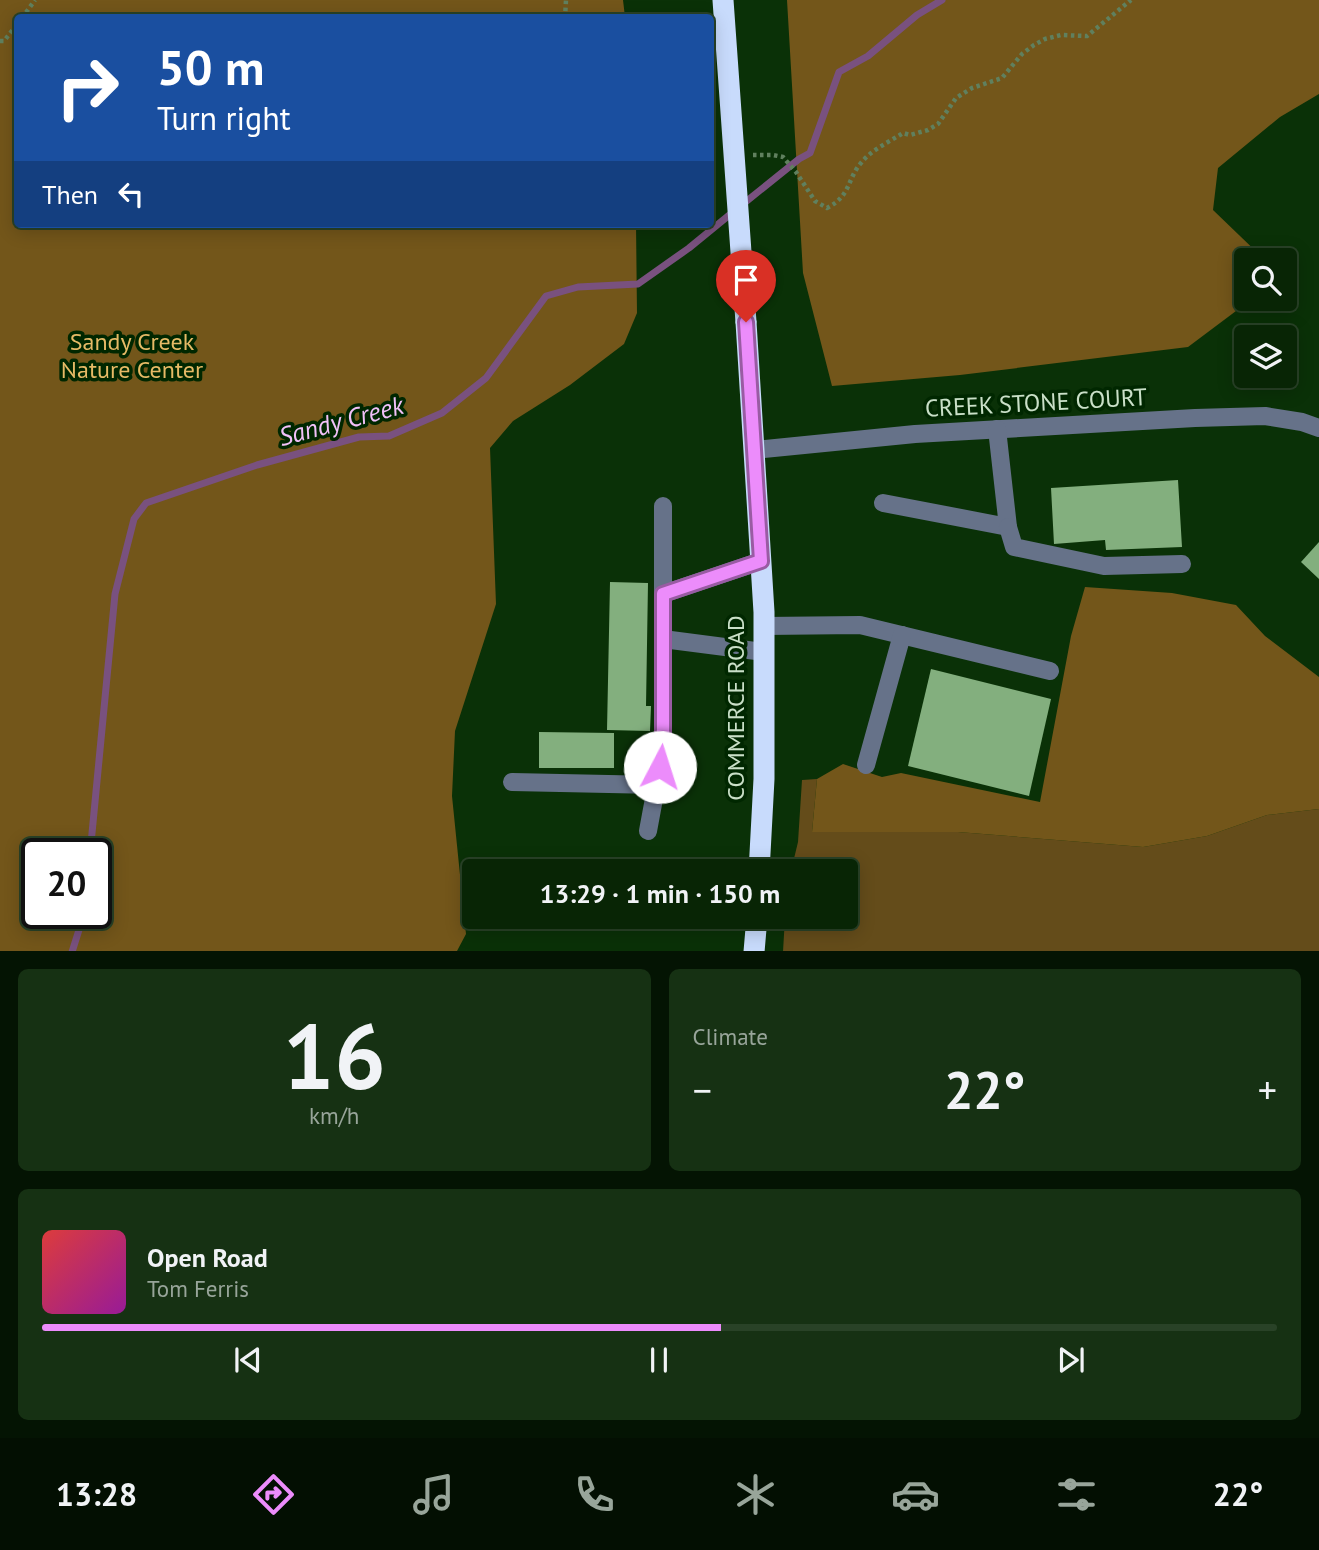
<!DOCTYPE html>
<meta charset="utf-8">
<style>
:root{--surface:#082505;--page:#163113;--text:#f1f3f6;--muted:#98a59a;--line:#294227;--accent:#ec8cfb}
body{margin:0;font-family:"PT Sans",sans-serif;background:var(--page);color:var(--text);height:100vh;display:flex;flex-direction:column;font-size:26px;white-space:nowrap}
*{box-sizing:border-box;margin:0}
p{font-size:23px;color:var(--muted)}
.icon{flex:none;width:38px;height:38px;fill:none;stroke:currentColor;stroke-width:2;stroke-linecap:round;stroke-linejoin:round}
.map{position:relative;height:951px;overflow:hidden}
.panel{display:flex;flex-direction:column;gap:18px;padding:18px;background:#041403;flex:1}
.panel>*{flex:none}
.guide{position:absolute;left:14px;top:14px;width:700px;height:214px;border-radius:7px;box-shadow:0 4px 18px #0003,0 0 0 2px var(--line);background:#1a4fa0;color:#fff;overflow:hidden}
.controls{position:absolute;left:1234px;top:248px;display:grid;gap:14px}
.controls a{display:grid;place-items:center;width:63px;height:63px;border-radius:7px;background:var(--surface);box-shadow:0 4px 18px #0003,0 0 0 2px var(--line);font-size:35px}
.speed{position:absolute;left:21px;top:838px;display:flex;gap:14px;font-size:35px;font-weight:700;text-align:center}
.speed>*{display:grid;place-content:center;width:91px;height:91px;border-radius:50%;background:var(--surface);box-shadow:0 4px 18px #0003,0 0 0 2px var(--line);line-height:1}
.speed .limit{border:4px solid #111;border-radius:10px;background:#fff;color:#111}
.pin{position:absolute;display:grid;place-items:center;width:60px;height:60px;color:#fff;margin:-72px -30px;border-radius:50% 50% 50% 0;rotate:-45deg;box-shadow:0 0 7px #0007}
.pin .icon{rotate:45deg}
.me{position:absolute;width:77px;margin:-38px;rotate:5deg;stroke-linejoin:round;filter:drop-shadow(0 0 5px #0008)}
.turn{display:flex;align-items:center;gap:24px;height:147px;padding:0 28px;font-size:32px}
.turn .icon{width:91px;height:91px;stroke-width:2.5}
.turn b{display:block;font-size:49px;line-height:60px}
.then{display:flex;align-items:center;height:66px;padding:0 28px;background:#0003;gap:14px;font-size:26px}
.big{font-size:52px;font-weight:700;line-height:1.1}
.panel .tile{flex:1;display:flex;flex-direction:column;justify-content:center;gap:10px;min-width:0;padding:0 24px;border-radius:10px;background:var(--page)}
.panel .dial{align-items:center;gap:0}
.dial b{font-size:91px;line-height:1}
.song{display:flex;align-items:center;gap:21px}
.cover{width:84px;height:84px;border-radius:10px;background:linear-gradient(135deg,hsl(0 70% 55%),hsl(300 70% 35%))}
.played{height:7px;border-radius:4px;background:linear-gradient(90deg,var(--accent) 55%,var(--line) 55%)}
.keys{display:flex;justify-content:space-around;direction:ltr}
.heat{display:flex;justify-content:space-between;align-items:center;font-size:38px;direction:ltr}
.panel .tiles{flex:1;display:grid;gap:18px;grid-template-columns:1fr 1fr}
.tile:last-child{grid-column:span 2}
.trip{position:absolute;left:462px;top:859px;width:396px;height:70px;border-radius:7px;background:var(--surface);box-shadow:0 4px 18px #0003,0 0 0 2px var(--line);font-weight:700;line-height:70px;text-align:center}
.tabs{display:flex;height:112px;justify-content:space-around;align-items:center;background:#030f02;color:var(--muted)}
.tabs .icon{width:49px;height:49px}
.tabs .selected{color:var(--accent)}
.tabs b{font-size:32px;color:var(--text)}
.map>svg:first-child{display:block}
</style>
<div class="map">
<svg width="1319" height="952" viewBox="0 0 1319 952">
<rect width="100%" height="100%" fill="#0a3107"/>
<polygon fill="#644c1a" points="817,779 812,832 958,832 1143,847 1207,836 1267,815 1319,809 1319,951 783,952 785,917 845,917 845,872 791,871 798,842 802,780"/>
<g fill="#73561a" fill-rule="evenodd">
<path d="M0 0H623L625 17 18 18V224H636L637 313 624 344 570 385 513 421 490 448 496 604 455 731 452 796 466 934 457 951H0ZM37 854H96V914H37Z"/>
<polygon points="787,0 1319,0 1319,94 1280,117 1218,168 1213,210 1266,261 1246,261 1246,299 1252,299 1188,347 960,375 832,386 803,273"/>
<polygon points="1085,587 1172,593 1236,605 1265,636 1319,677 1319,809 1267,815 1207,836 1143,847 958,832 812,832 817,779 843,764 882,777 901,773 1040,802 1071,636"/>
</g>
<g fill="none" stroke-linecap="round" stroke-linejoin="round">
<g stroke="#79517f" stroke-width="7">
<polyline points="743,204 799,159 810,153 839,72 868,56 917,15 942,0"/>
<polyline points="90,854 115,594 134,519 146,503 257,465 359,437 389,436 442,413 486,378 546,296 578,287 638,284 689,248 733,212"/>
<polyline points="72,952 84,914"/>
</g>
</g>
<g fill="#83af7e">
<polygon points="1178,480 1182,547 1106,550 1105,540 1054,544 1051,488"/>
<polygon points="1319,542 1319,579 1301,562"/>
<polygon points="610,582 648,583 646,706 651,706 650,731 607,730"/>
<polygon points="931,669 1051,699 1029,796 908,766"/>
<polygon points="539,732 614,733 614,768 539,768"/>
</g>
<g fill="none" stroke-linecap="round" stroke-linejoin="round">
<g stroke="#60805e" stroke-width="4.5" stroke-dasharray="3.5 3.5" stroke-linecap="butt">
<polyline points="22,18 35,0"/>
<polyline points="565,18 566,0"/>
<polyline points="0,41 4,41 18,23"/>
<path d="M753 155H773L783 157 796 172 815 201 827 208C851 196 847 179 861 163 871 150 889 142 903 133L910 135 928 130 938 124 956 98 972 88 1002 78 1022 54 1034 45 1045 39 1061 35 1087 36 1131 0"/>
</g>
<g stroke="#667289" stroke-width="18">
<polyline points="755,450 915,434 1195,418 1265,416 1302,422 1319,428"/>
<polyline points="883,503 1008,527 997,429"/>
<polyline points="1008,527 1014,547 1104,566 1182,564"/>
<polyline points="663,594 761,561"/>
<polyline points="764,626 860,625 1050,671"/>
<polyline points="663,639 764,652"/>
<polyline points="866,765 902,635"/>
<polyline points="512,782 657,785"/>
<polyline points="648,831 663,750 663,506"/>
</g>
<g stroke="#c8dbfc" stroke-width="21">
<polyline points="746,322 764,612 764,779 759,872"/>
<polyline points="754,952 757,917"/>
</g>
<polyline stroke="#c8dbfc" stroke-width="21" points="723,0 746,322"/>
</g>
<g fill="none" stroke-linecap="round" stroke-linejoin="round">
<defs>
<polyline id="route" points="660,767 663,750 663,594 761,561 746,322"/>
</defs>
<use href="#route" stroke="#995ba3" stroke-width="18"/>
<use href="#route" stroke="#ec8cfb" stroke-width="12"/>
</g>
<g text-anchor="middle" stroke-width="7" stroke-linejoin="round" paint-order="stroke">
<g font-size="24" fill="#e6ba66" stroke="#002700">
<text x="132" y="350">Sandy Creek<tspan x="132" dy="28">Nature Center</tspan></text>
</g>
<g font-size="24" fill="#cae0c8" stroke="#002700">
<text transform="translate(1036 403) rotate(-3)" y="8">CREEK STONE COURT</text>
<text transform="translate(736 708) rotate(-90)" y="8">COMMERCE ROAD</text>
</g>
<g font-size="26" font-style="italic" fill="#f2c1f9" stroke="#002700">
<text transform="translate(341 421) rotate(-15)" y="9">Sandy Creek</text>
</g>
</g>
</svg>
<div class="controls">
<a><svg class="icon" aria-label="search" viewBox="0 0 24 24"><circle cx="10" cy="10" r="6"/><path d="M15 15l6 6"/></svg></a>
<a><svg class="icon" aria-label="layers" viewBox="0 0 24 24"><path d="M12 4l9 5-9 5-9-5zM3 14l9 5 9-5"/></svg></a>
</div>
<div class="speed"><div class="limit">20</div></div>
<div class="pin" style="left:746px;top:322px;background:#d93025"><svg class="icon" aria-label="arrive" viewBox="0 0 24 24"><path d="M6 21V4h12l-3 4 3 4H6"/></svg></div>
<svg class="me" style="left:660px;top:767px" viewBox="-20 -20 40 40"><circle r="19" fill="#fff"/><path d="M0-13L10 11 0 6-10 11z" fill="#ec8cfb"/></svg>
<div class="trip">13:29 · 1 min · 150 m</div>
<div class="guide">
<div class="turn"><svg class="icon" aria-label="right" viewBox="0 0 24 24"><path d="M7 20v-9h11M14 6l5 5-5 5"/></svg><div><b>50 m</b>Turn right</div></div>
<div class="then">Then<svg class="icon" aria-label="left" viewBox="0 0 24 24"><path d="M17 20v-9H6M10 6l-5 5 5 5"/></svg></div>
</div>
</div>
<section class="panel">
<div class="tiles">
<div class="tile dial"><b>16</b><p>km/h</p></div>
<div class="tile"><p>Climate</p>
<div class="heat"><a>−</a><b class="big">22°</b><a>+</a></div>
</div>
<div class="tile">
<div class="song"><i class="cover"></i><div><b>Open Road</b><p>Tom Ferris</p></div></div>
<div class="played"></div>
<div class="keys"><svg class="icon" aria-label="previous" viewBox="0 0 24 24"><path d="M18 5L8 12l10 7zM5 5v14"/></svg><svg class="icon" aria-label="pause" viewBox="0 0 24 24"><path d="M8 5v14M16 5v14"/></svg><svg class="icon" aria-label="next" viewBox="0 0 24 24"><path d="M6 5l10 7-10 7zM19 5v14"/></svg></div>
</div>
</div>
</section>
<nav class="tabs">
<b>13:28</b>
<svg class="icon selected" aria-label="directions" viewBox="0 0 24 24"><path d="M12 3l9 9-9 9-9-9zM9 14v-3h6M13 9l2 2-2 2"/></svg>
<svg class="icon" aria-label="music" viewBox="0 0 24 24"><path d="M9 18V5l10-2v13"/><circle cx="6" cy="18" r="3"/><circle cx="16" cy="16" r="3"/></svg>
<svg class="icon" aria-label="phone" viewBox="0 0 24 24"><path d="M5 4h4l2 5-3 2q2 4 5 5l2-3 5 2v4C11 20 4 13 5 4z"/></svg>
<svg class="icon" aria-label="climate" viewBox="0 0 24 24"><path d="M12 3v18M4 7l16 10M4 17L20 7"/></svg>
<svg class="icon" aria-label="car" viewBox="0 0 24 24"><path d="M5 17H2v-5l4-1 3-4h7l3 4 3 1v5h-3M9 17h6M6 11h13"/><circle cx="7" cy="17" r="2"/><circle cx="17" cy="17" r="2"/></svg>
<svg class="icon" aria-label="filters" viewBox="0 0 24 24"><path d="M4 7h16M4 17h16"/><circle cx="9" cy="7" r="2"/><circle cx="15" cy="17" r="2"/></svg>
<b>22°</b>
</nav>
